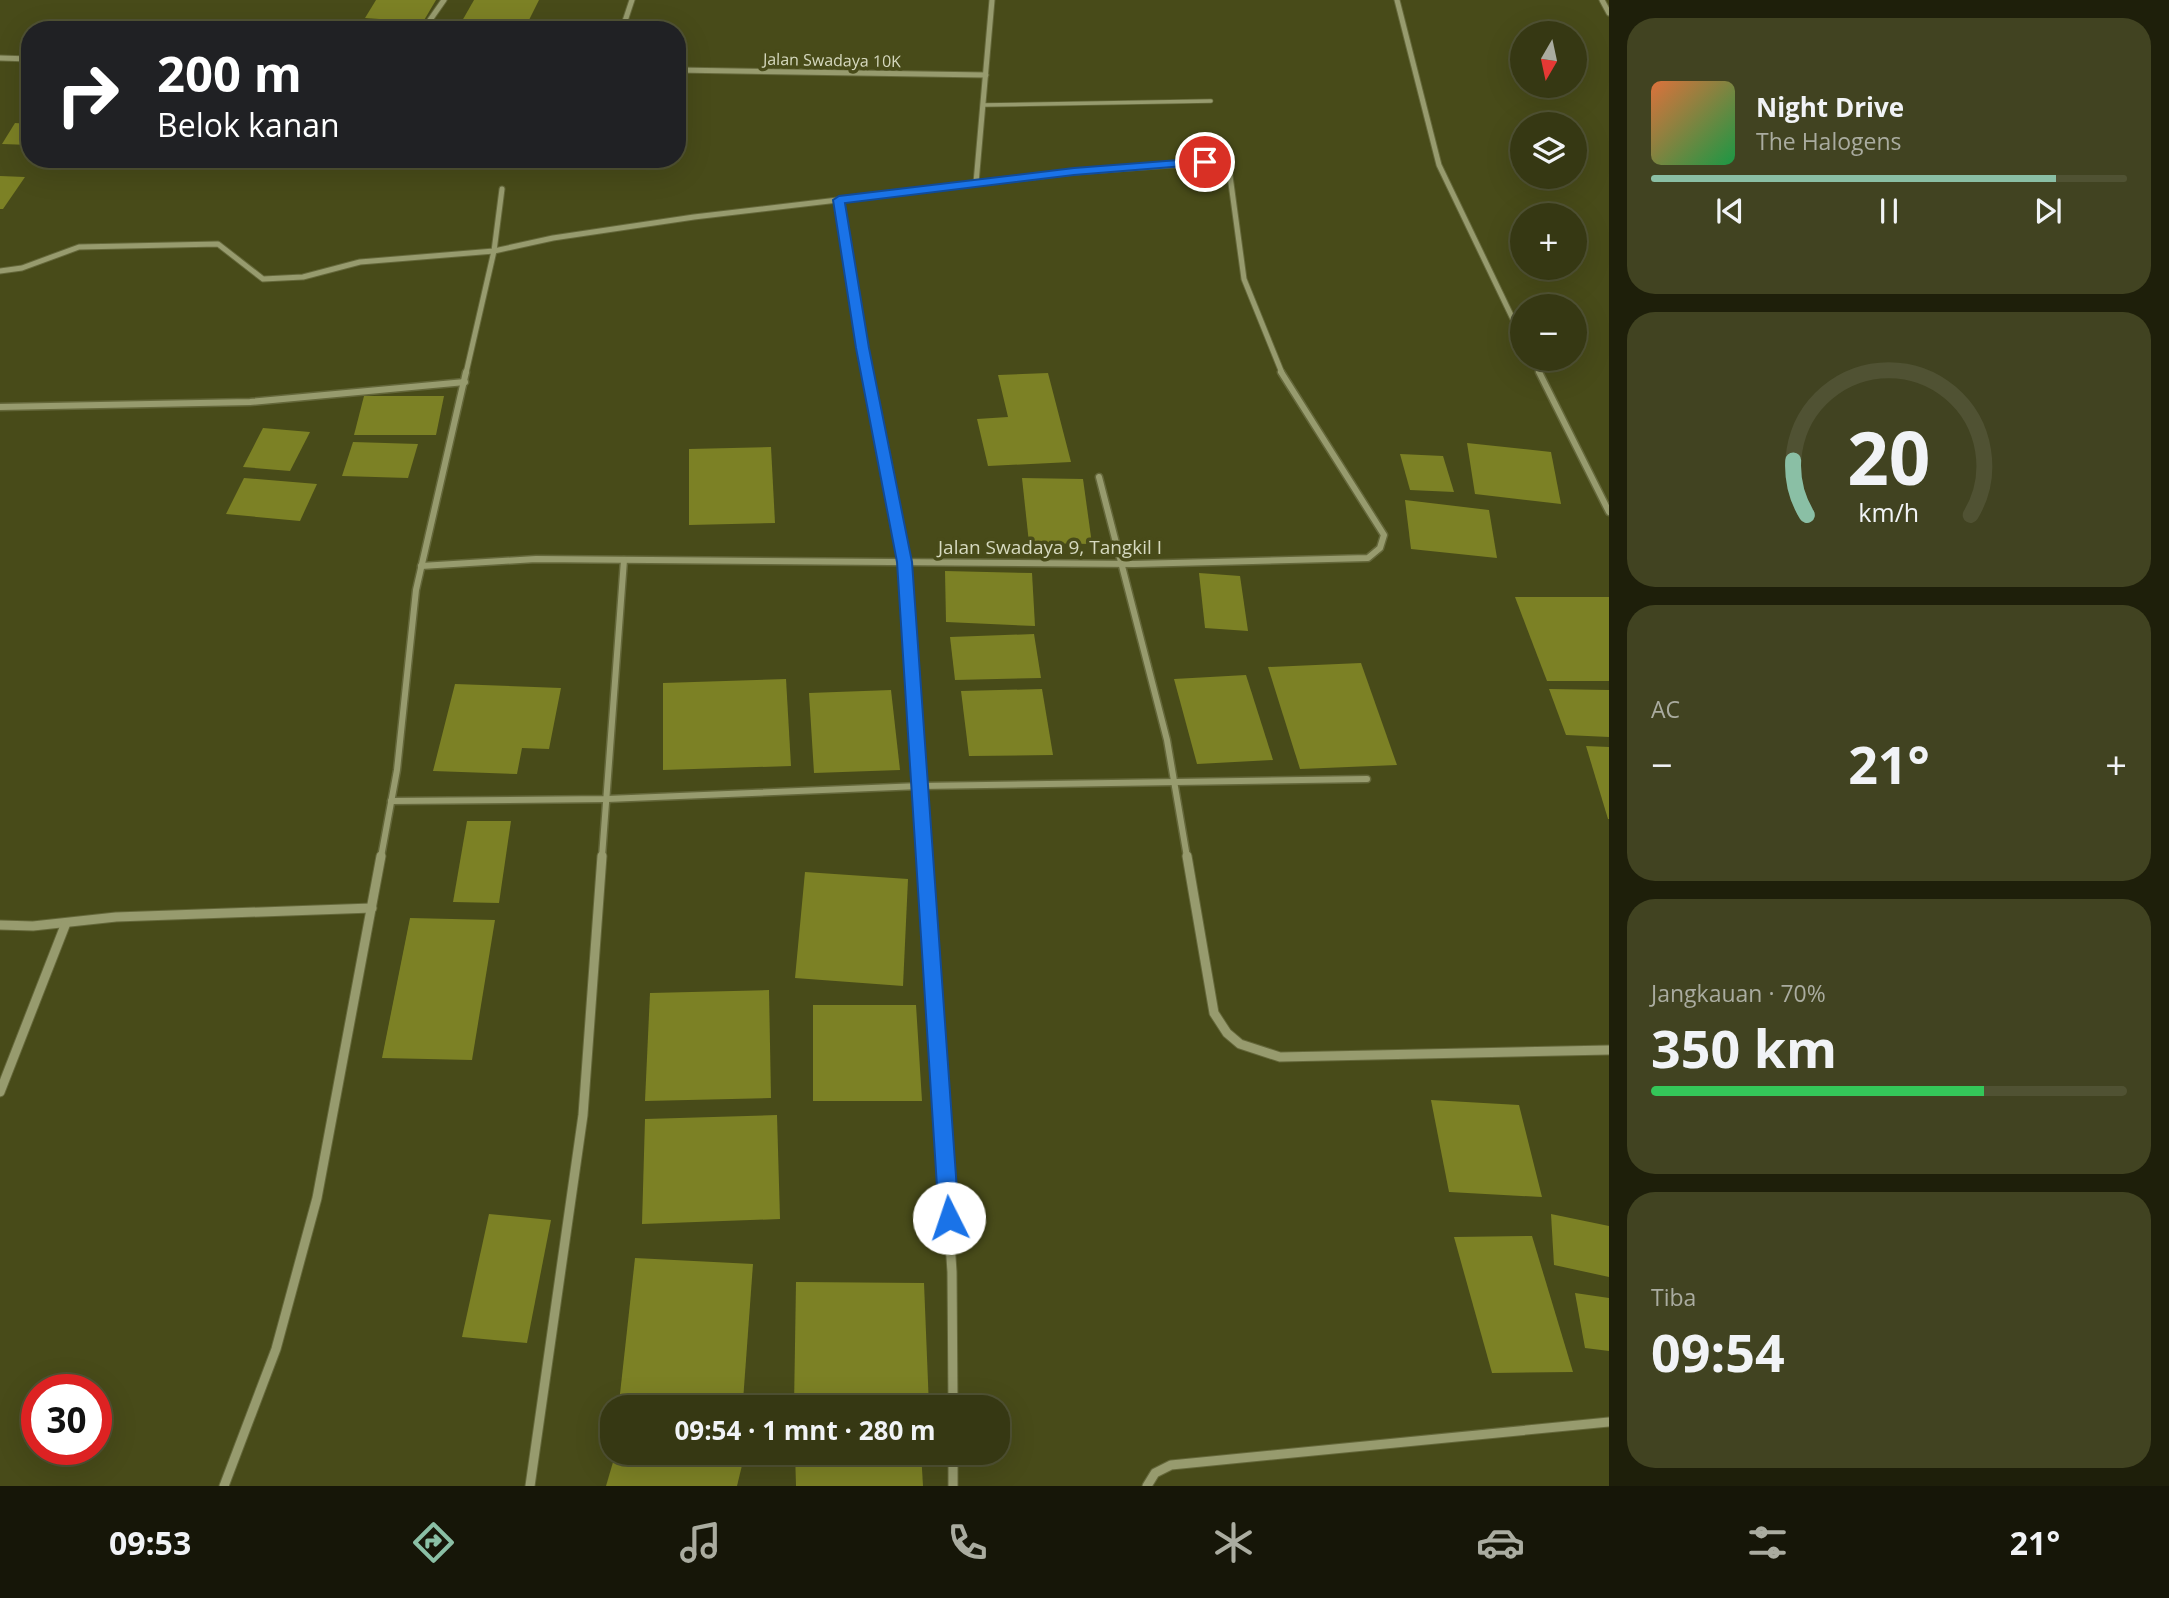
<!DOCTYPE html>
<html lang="id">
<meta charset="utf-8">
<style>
:root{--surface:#363813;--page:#414321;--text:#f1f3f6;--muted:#aaaca0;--line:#505233;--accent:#8abfa5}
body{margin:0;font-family:"Open Sans",sans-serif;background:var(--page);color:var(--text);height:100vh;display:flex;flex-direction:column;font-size:26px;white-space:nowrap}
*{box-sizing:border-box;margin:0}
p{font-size:23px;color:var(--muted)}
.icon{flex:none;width:38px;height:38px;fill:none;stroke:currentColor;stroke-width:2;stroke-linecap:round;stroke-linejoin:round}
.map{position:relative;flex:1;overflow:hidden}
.side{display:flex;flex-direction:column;gap:18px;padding:18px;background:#1e1f0a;width:560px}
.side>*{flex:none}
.top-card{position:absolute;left:21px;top:21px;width:665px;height:147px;border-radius:28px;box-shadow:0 7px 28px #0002,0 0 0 2px var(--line);background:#202124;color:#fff;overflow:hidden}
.needle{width:46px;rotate:189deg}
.tools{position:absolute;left:1510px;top:21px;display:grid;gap:14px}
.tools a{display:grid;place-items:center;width:77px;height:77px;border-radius:50%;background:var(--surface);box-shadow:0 7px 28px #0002,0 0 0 2px var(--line);font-size:35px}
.speed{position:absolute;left:21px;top:1374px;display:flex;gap:14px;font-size:35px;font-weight:700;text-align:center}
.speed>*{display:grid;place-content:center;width:91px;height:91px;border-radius:50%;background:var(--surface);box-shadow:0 7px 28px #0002,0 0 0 2px var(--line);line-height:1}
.speed .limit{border:10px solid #d22;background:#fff;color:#111}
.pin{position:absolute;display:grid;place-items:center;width:60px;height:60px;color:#fff;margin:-30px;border:4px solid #fff;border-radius:50%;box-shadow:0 2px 7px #0007}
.me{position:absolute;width:77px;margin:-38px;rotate:356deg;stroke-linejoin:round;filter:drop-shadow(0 0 5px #0008)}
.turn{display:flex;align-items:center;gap:24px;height:147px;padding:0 21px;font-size:32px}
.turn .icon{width:91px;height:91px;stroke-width:2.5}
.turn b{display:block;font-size:49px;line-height:60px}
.big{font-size:52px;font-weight:700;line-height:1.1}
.side .widget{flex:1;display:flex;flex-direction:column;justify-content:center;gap:10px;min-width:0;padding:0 24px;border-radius:28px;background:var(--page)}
.side .dial{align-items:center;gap:0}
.dial svg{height:182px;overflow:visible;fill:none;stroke:var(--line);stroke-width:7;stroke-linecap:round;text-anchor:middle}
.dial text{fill:var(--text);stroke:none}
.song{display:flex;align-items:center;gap:21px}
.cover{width:84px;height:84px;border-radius:10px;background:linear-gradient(135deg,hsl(20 70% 55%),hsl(140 70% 35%))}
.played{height:7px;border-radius:4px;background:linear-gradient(90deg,var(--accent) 85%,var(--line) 85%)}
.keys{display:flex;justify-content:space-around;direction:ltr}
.heat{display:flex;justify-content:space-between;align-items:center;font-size:38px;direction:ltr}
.charge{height:10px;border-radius:5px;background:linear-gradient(90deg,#34c759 70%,var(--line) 0)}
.trip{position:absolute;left:600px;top:1395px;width:410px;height:70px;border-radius:28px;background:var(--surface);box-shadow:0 7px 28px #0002,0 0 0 2px var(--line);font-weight:700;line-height:70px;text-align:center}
.menu{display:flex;height:112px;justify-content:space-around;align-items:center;background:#161608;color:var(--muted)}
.menu .icon{width:49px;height:49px}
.menu .selected{color:var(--accent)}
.menu b{font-size:32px;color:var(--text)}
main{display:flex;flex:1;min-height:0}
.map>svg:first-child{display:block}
</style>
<main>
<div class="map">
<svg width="1609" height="1486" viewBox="0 0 1609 1486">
<rect width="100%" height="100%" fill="#484b19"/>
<g fill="#7c8125">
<polygon points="376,0 436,0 423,22 365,18"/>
<polygon points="474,0 539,0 526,26 462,21"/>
<polygon points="15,123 30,124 30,145 2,144"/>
<polygon points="0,176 25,177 3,209 0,209"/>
<polygon points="1048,373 1071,462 988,466 977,419 1008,417 998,375"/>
<polygon points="364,396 444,396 436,435 354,435"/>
<polygon points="263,428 310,432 290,471 243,467"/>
<polygon points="353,442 418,444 408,478 342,476"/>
<polygon points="1467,443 1551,452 1561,504 1475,494"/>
<polygon points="771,447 775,523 689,525 689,449"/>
<polygon points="1400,454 1443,456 1454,492 1410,490"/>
<polygon points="244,478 317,484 300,521 226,514"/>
<polygon points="1022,478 1083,479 1092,544 1029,543"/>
<polygon points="1405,500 1489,510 1497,558 1411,549"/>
<polygon points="945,571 1032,573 1035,626 946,622"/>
<polygon points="1199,573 1240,576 1248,631 1205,628"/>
<polygon points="1515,597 1609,597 1609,681 1547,681"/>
<polygon points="1034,634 1041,678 955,680 950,637"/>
<polygon points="1361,663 1397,765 1300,769 1268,667"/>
<polygon points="1246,675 1273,760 1197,764 1174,679"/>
<polygon points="786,679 791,766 663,770 663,683"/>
<polygon points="455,684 561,688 549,749 522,748 517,774 433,771"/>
<polygon points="1042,689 1053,755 969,756 961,691"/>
<polygon points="1549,689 1609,690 1609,737 1566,735"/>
<polygon points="891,690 900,770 814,773 809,693"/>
<polygon points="1586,746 1609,747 1609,819 1608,819"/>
<polygon points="467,821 511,821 499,903 453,902"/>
<polygon points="805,872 908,879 903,986 795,978"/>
<polygon points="410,918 495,920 472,1060 382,1058"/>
<polygon points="769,990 771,1098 645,1101 650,993"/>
<polygon points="813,1005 916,1005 922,1101 813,1101"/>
<polygon points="1431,1100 1519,1105 1542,1197 1449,1192"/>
<polygon points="777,1115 780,1219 642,1224 645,1119"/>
<polygon points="489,1214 551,1220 527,1343 462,1337"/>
<polygon points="1551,1214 1609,1226 1609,1277 1554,1265"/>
<polygon points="1532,1236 1573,1372 1492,1373 1454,1237"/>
<polygon points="635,1258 753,1264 743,1401 620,1394"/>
<polygon points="796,1282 924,1283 929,1407 794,1407"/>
<polygon points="1575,1293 1609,1298 1609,1351 1585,1348"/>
<polygon points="616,1452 728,1452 744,1457 737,1486 606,1486"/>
<polygon points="795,1452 921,1452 923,1486 796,1486"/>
</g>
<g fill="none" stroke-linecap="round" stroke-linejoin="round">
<defs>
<polyline id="lane" points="983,105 1211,101"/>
<g id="street-far2">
<polyline points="1397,0 1439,165 1522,338"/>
<polyline points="1602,0 1609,13"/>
<polyline points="430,20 444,0"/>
<polyline points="622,30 632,0"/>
<polyline points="0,58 30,59"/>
<polyline points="677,70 986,75"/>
<polyline points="976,183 992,0"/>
<polyline points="839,200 868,373"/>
<polyline points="0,271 22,268 79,247 218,244 263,279 303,277 360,262 494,251 553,238 694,217 1074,172 1228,161 1244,279 1282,373"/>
<polyline points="1533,359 1540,373"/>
<polyline points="466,373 494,251 502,189"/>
</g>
<g id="street-far1">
<polyline points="868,372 905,562 925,857"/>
<polyline points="1539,372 1609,512"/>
<polyline points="0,407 250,402 465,382"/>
<polyline points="1099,477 1167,740 1187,857"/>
<polyline points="421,566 536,559 1134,564 1368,558 1380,548 1384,535 1281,372"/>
<polyline points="391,801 607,799 920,786 1367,779"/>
<polyline points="381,857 397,770 416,590 466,372"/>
<polyline points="602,857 624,560"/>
</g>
<g id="street">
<polyline points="924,856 952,1272 953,1407"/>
<polyline points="1187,856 1214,1013 1227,1033 1240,1044 1280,1057 1609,1050"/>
<polyline points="0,925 33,926 116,917 372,908"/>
<polyline points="0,1092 66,923"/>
<polyline points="953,1452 953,1486"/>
<polyline points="224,1486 276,1349 317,1198 381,856"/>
<polyline points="530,1486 583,1115 602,856"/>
<polyline points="1147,1486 1155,1473 1171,1465 1609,1422"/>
</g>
</defs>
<use href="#lane" stroke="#64673a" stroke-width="5"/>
<use href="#street-far2" stroke="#64673a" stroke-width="7"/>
<use href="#street-far1" stroke="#64673a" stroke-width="9"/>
<use href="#street" stroke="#64673a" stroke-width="11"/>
<use href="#lane" stroke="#979b6e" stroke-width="3.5"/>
<use href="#street-far2" stroke="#979b6e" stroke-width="5"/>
<use href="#street-far1" stroke="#979b6e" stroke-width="6"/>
<use href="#street" stroke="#979b6e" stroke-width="9"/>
</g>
<polygon fill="#1a73e8" stroke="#114b97" stroke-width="2" points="1205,158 1209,159 1209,164 1074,175 845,203 869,348 912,562 959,1218 956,1225 949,1228 942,1225 939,1218 897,562 856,348 833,200 839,196 1074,168"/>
<g text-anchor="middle" stroke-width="7" stroke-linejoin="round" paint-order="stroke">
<g font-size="16" fill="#d6d9bf" stroke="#484b19">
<text transform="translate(832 60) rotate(1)" y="6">Jalan Swadaya 10K</text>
</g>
<g font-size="19" fill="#d6d9bf" stroke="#484b19">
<text x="1050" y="554">Jalan Swadaya 9, Tangkil I</text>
</g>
</g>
</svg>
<div class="tools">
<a><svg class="needle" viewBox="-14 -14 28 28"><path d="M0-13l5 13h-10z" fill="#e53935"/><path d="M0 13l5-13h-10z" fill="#aaaca0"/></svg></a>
<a><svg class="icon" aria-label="layers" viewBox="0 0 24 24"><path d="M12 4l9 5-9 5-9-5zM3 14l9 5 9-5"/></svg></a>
<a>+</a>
<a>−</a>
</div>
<div class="speed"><div class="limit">30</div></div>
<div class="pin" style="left:1205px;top:162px;background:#d93025"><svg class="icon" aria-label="arrive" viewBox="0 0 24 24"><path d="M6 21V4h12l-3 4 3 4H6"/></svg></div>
<svg class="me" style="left:949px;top:1218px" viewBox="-20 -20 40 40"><circle r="19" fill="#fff"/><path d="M0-13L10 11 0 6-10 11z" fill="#1a73e8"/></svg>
<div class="trip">09:54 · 1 mnt · 280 m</div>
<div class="top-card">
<div class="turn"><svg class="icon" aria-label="right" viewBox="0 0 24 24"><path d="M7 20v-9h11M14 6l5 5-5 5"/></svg><div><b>200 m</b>Belok kanan</div></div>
</div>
</div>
<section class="side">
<div class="widget">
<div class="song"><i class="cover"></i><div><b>Night Drive</b><p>The Halogens</p></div></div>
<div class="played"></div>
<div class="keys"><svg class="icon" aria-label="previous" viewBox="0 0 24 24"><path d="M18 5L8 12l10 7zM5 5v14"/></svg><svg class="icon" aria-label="pause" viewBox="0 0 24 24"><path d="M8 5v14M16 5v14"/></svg><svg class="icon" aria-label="next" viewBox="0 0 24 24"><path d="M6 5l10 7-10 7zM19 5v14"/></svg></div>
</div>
<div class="widget dial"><svg viewBox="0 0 100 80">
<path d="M14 69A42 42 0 1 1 86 69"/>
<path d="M14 69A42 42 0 0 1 8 45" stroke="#8abfa5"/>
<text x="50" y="56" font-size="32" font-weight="700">20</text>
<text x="50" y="72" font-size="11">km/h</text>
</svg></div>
<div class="widget"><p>AC</p>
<div class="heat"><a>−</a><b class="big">21°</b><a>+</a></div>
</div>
<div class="widget"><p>Jangkauan · 70%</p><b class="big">350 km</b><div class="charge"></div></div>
<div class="widget"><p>Tiba</p><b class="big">09:54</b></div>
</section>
</main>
<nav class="menu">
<b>09:53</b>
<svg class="icon selected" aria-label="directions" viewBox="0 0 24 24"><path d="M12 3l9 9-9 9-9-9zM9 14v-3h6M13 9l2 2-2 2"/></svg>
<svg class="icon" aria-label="music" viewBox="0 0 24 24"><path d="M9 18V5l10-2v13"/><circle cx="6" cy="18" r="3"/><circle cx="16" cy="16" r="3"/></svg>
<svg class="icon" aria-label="phone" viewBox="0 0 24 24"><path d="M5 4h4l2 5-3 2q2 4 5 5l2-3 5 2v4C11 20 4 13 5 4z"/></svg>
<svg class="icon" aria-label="climate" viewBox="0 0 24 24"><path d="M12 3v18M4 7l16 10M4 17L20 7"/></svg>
<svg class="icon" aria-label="car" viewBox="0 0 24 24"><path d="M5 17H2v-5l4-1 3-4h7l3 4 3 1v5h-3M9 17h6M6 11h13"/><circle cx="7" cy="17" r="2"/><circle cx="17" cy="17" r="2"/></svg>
<svg class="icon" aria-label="filters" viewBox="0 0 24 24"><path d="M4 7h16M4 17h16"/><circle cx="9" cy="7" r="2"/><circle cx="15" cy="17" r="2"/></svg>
<b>21°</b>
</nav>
